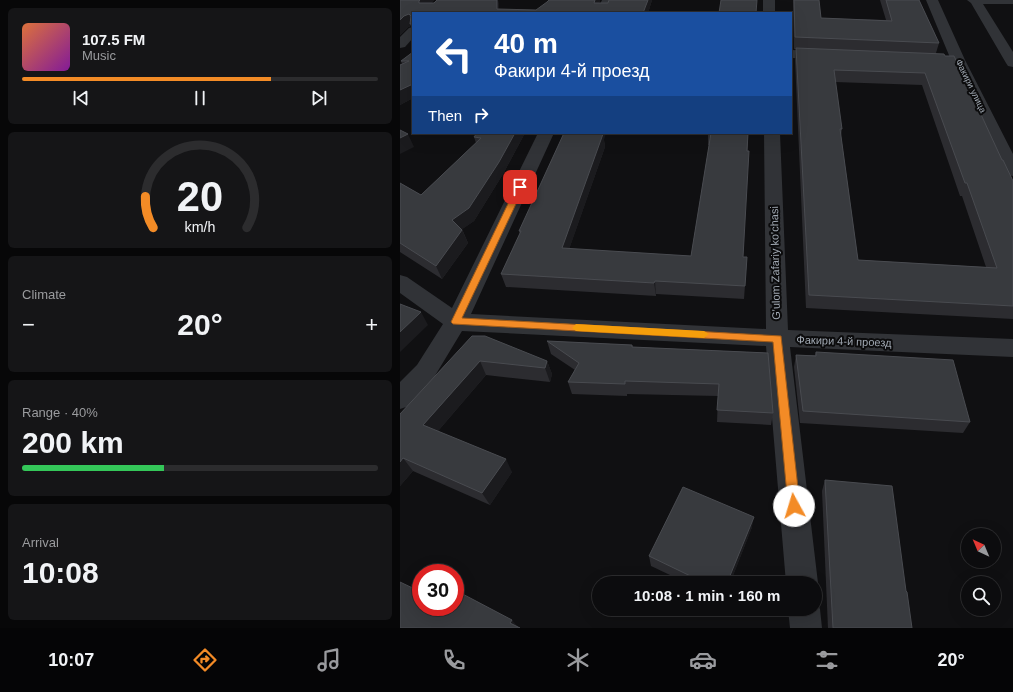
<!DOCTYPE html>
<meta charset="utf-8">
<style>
:root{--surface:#0c0c0e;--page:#151517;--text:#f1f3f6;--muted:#9a9b9e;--line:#2c2c2e;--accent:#f38b26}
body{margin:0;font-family:Helvetica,sans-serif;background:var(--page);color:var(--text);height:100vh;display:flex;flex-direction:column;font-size:15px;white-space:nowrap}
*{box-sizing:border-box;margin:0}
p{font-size:13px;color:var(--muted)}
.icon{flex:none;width:22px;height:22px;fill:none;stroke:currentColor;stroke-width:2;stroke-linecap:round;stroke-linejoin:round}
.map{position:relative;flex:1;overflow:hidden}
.side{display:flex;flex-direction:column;gap:8px;padding:8px;background:#070708;width:400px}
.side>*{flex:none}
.hud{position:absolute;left:12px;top:12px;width:380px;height:122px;border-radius:0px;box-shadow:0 4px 16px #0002,0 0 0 1px var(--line);background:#1a4fa0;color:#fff;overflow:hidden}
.needle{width:26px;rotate:316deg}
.controls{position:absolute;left:561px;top:528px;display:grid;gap:8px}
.controls a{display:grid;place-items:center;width:40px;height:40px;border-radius:50%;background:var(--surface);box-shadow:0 4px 16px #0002,0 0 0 1px var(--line);font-size:20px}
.speed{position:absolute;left:12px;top:564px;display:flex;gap:8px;font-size:20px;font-weight:700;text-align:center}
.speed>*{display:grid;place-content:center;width:52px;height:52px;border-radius:50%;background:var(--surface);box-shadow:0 4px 16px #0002,0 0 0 1px var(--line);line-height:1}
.speed .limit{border:6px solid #d22;background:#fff;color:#111}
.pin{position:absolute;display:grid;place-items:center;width:34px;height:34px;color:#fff;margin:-17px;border-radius:8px;box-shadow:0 2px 6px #0006}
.me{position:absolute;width:44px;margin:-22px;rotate:354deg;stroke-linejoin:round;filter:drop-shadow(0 0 3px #0008)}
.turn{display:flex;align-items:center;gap:14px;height:84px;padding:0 16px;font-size:18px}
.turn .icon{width:52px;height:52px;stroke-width:2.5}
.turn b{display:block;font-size:28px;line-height:34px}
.then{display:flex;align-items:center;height:38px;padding:0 16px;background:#0003;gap:8px;font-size:15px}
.big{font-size:30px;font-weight:700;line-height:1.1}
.side .tile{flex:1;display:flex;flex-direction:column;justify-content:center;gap:6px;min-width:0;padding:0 14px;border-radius:6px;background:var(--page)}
.side .dial{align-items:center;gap:0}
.dial svg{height:104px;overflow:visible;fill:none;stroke:var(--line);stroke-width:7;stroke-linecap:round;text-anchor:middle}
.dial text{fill:var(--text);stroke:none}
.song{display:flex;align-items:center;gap:12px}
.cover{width:48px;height:48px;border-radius:6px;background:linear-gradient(135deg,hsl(20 70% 55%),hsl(290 70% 35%))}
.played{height:4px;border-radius:2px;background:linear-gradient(90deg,var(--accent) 70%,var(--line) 70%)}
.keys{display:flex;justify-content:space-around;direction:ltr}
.heat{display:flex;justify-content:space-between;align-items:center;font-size:22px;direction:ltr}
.charge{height:6px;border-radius:3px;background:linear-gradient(90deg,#34c759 40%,var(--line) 0)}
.trip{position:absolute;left:192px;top:576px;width:230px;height:40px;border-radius:20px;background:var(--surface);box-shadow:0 4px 16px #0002,0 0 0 1px var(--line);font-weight:700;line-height:40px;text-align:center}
.menu{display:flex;height:64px;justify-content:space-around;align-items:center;background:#050506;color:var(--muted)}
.menu .icon{width:28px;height:28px}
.menu .current{color:var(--accent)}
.menu b{font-size:18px;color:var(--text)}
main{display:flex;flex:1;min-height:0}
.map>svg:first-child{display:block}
</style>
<main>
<section class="side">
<div class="tile">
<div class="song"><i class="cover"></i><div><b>107.5 FM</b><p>Music</p></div></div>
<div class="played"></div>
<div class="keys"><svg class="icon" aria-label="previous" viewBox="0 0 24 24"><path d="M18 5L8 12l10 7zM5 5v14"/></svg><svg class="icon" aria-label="pause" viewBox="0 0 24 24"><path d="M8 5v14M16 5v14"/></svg><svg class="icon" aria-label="next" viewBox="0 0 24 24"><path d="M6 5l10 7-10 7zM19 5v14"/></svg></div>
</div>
<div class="tile dial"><svg viewBox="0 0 100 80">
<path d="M14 69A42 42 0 1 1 86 69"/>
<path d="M14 69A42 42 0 0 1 8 45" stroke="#f38b26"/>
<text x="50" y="56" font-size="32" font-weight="700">20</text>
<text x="50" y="72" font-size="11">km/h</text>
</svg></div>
<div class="tile"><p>Climate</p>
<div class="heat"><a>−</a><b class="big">20°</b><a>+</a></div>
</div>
<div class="tile"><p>Range · 40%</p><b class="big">200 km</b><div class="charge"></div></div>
<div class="tile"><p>Arrival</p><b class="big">10:08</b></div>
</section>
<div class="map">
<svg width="613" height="628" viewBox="0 0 613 628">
<rect width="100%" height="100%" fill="#101012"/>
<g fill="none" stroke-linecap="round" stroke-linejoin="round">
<g fill="#313337" fill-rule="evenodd">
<polygon points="202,0 214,0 208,13 196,13"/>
<rect x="363" y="0" width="12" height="13"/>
<polygon points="526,0 538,0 565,60 613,154 613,176 607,175 604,171 551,60"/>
<polygon points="567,0 613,0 613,4 583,4 613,52 613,67 608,66 606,63 571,3"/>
<polygon points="13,27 13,38 5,47 0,48 0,37 9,28"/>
<polygon points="391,50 425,51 430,52 432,55 430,58 425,59 391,58"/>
<polygon points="138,133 154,133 71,314 366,329 364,133 380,133 388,330 613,339 613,357 390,347 418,583 415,589 415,583 386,583 366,346 62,331 33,379 9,406 0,409 0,382 17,365 43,324 0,293 0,275 7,277 52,308"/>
<polygon points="415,598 420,609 422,628 390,628 388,609 415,609"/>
</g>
</g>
<g fill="#2c2c30" fill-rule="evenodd">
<polygon points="0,0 34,0 31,3 99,3 99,9 136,10 200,0 199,3 208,3 209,0 252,0 248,13 13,13 13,31 11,26 8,27 0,35"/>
<path d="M393 0H419L421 18 486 20 480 0H519L539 43 536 53 602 160 613 181V319L406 308 395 60 396 49H394ZM435 82 522 85 560 196H562L586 267 458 260 441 136 442 129Z"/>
<polygon points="13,52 13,98 0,105 0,65 2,64 1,61"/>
<polygon points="125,133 103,174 74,221 62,229 68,243 42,279 0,252 0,183 21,195 76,143 74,137"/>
<polygon points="308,133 348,133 343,257 347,257 344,299 256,294 256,296 106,287 101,274 120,234 119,231 204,140 205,147 169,249 291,256 309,145 308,145"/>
<polygon points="72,336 147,361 152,374 150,382 86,375 38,431 112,472 90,505 13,471 0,486 0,414"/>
<polygon points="147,341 232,345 233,347 368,353 373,413 371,425 317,422 318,396 227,394 227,396 172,394 168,382 175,370 151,354"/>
<polygon points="416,352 570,422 563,433 400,423 394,367 396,355 415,355"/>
<polygon points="425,480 506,591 512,628 428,628 422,491"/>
<polygon points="352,527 330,583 287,583 251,566 249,556"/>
</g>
<g fill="#1b1b1e">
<polygon points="20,0 34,0 23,12 19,3 19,1"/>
<polygon points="97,0 98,0 99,3 99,13 97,9"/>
<polygon points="195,0 200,0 196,13 194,3"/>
<polygon points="248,0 252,0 248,13 243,13"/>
<polygon points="9,14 12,24 10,24 11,26 8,27 0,35 0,20 4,16"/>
<polygon points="13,84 13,98 0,105 0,90"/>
<polygon points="115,133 125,133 103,174 74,221 57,233 52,220"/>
<polygon points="200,133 206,133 204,140 205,147 165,261 162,248"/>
<polygon points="8,134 14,147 0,154 0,138"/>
<polygon points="62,230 68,243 42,279 36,266"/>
<polygon points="255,281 256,294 256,296 254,283"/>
<polygon points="21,312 28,325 0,352 0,332"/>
<polygon points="80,361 86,375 32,438 23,425"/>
<polygon points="147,361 152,374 150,382 145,368"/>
<polygon points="3,458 13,471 0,486 0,462"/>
<polygon points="106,459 112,472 90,505 82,493"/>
<polygon points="354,517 352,527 330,583 327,583"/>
<polygon points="112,620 119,628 110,623"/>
</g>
<g fill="#383a3e" stroke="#494b50" fill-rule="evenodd">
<polygon points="0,0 20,0 19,1 19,3 34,3 37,0 97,0 97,9 136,10 147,2 149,0 195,0 194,3 208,3 209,0 248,0 243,13 13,13 13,24 10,24 11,16 9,14 4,16 0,20"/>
<polygon points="321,0 357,0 356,13 319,13"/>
<polygon points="394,0 419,0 421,18 492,21 486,0 519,0 539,43 395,37"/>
<path d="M396 48 544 54 545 56H554L602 160H603L613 181V306L409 295ZM434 70 525 73 565 183H567L597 268 458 260 440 129H442Z"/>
<polygon points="13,52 13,84 0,90 0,65 9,61 1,61"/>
<polygon points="0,130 8,134 0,138"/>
<polygon points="77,133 115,133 99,162 69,208 52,220 62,230 36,266 0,243 0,183 21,195 81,138 74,137"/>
<polygon points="164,133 200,133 199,134 203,134 162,248 291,256 311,133 348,133 347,151 349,151 343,257 347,257 345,286 255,281 254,283 101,274 121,231 119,231"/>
<polygon points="0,304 21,312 0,332"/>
<polygon points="72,336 85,336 147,361 145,368 80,361 23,425 106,459 82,493 3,458 0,462 0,414"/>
<polygon points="147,341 232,345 232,347 368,353 373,413 317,410 319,384 225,381 225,384 168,382 179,363"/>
<polygon points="416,352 553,360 570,422 403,411 396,355 416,356"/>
<polygon points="425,480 492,486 506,591 507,592 512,628 433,628"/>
<polygon points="283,487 354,517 327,583 305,583 249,556"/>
<polygon points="0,582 21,592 21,607 55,607 55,590 112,620 110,623 120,628 0,628"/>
</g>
<polygon fill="#f38b26" stroke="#9e5a19" points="117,185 123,185 124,187 62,318 381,336 400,506 398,511 394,512 390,511 388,506 373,342 53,324 51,322"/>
<polygon fill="#f59e0b" points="176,324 304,331 309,334 304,338 176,331 172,328"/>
<g text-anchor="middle" stroke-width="4" stroke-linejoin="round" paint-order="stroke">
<g font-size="9" fill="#a1a9b3" stroke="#0b0b0c">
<text transform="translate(571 86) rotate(64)" y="3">Факири улица</text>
</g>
<g font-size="11" fill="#a1a9b3" stroke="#0b0b0c">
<text transform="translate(375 263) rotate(-91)" y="4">G'ulom Zafariy ko'chasi</text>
<text transform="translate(444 341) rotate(2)" y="4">Факири 4-й проезд</text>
</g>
</g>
</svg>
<div class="controls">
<a><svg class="needle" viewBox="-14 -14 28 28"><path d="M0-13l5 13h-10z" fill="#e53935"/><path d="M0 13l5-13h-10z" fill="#9a9b9e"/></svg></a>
<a><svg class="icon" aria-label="search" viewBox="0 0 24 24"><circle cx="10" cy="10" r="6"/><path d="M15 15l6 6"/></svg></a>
</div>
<div class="speed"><div class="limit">30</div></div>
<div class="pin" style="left:120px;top:187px;background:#d93025"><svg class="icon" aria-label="arrive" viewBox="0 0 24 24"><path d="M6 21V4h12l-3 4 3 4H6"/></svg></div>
<svg class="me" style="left:394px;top:506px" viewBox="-20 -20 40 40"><circle r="19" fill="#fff"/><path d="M0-13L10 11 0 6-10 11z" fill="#f38b26"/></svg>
<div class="trip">10:08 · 1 min · 160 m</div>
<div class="hud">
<div class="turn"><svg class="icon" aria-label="left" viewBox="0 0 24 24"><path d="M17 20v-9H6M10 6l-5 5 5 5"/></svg><div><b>40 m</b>Факири 4-й проезд</div></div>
<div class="then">Then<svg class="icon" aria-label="right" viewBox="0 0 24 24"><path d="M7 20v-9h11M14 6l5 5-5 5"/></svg></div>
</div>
</div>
</main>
<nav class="menu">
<b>10:07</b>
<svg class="icon current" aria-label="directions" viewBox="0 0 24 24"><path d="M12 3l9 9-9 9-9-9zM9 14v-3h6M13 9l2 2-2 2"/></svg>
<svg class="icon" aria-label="music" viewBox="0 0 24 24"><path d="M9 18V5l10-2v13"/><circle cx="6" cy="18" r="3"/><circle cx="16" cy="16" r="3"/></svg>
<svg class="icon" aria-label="phone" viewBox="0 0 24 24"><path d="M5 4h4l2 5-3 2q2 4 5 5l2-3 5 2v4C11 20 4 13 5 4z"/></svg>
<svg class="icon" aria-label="climate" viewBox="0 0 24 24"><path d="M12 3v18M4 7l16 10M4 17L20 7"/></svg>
<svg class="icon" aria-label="car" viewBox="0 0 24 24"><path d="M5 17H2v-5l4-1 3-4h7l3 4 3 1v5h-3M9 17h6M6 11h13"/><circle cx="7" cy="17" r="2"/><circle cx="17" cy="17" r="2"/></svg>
<svg class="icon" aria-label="filters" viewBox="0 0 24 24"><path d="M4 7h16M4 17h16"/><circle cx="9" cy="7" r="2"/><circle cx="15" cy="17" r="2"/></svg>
<b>20°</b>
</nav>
